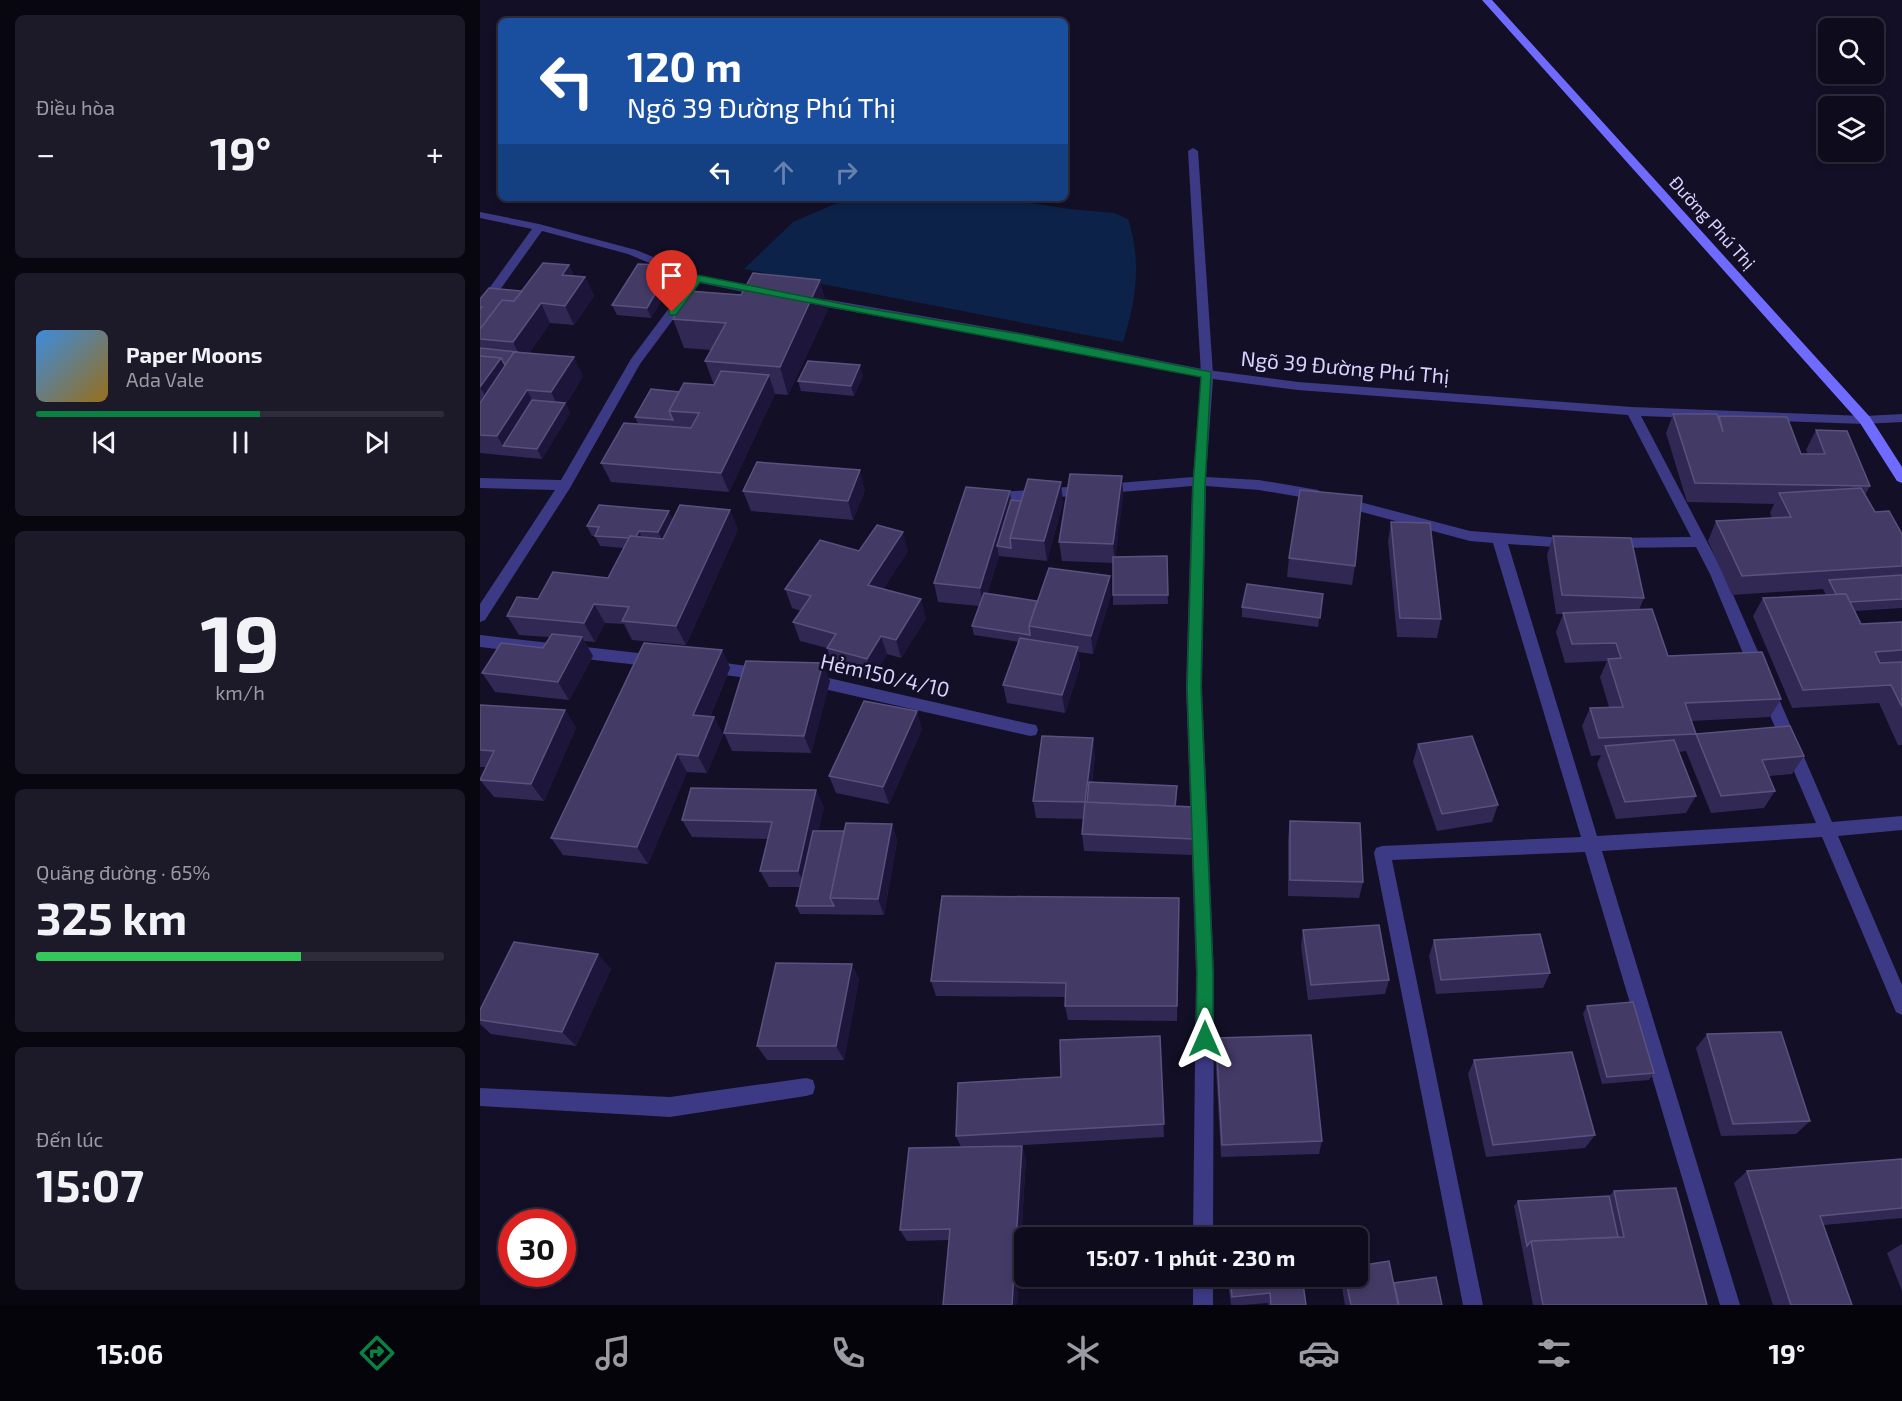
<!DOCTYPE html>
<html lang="vi">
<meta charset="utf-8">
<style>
:root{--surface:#0e0b1c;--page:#1c1929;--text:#f1f3f6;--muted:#9b9ba3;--line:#2e2b3b;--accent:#0b8043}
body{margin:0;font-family:"Exo 2",sans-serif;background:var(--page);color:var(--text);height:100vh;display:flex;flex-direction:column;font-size:22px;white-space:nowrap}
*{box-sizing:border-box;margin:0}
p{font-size:20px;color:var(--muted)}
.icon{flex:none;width:33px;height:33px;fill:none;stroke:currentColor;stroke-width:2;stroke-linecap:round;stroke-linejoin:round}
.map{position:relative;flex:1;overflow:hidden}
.details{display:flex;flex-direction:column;gap:15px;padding:15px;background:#08060f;width:480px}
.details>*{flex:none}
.top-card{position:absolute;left:18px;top:18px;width:570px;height:183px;border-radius:9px;box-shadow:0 3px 9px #0003,0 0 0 2px var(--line);background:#1a4fa0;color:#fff;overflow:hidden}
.tools{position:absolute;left:1338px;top:18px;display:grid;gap:12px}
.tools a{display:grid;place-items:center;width:66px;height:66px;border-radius:9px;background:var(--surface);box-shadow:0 3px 9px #0003,0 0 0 2px var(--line);font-size:30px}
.speed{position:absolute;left:18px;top:1209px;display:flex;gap:12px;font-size:30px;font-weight:700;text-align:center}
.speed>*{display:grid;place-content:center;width:78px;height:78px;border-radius:50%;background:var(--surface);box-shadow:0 3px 9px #0003,0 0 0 2px var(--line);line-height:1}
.speed .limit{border:9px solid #d22;background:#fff;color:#111}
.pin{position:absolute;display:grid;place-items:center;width:51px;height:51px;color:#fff;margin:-62px -26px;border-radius:50% 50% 50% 0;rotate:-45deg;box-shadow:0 0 6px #0007}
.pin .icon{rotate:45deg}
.me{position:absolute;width:66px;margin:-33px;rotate:0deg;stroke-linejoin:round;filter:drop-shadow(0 0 4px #0008)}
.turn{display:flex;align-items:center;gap:21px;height:126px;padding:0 30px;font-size:27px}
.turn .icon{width:78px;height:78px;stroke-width:2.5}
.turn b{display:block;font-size:42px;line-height:51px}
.lanes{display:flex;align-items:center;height:57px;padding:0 30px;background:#0003;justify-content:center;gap:30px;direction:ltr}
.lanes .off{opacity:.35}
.big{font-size:45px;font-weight:700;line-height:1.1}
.details .tile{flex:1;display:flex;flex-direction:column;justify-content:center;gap:9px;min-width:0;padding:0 21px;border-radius:9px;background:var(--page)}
.details .dial{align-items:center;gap:0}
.dial b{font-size:78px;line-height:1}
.song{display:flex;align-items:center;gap:18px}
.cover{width:72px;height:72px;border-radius:9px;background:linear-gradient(135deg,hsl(210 70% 55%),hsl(40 70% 35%))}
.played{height:6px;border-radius:3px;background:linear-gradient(90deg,var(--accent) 55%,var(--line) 55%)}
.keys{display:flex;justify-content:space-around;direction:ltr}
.heat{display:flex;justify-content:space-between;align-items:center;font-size:33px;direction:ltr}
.charge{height:9px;border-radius:4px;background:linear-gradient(90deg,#34c759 65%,var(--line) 0)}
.trip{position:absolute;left:534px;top:1227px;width:354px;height:60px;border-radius:9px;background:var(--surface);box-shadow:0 3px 9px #0003,0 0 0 2px var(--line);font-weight:700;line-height:60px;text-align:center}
.tabs{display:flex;height:96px;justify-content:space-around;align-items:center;background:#06040b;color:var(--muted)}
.tabs .icon{width:42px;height:42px}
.tabs .selected{color:var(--accent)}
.tabs b{font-size:27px;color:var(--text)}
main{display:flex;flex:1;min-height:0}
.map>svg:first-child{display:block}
</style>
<main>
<section class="details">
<div class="tile"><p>Điều hòa</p>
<div class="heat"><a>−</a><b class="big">19°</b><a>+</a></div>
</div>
<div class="tile">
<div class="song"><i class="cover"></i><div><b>Paper Moons</b><p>Ada Vale</p></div></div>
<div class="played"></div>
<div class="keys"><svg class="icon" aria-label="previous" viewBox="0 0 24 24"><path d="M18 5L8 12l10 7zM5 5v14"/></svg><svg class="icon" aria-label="pause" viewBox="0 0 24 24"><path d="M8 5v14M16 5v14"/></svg><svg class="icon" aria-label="next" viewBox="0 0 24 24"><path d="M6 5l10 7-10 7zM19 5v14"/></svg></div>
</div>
<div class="tile dial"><b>19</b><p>km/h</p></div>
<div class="tile"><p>Quãng đường · 65%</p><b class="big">325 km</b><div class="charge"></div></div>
<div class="tile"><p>Đến lúc</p><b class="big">15:07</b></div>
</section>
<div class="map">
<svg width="1422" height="1305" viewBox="0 0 1422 1305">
<rect width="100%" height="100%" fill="#130f26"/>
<path fill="#0c2248" d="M378 198H519L590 209 634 213 648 219C662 260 656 302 643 342L264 269 313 222 352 205Z"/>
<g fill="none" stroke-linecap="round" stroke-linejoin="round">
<polygon fill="#3d3a85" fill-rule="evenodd" points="713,148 718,151 733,374 727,378 721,374 708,151"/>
<g fill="#3d3a85" fill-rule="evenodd">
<polygon points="0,212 59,224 156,250 220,276 283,288 289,292 283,296 220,283 160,364 90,488 5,620 0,622 0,604 75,490 0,488 0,478 81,480 151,359 210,280 148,254 62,231 4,312 0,313 0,301 52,229 0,218"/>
<polygon points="327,296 546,334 727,370 818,382 1152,407 1385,416 1422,414 1422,422 1385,424 1161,416 1244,574 1286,670 1283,674 1273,674 1270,670 1230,574 1216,547 1133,548 1126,543 1133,538 1211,537 1148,415 818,390 733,379 726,477 779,480 838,490 845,495 838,500 779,490 726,486 722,687 734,973 733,1238 713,1238 716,973 706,687 712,486 510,503 503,498 510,493 713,477 721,377 546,342 323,303 321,300"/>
<polygon points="861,497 990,531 1096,539 1098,543 1096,547 1091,548 1028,544 1117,836 1336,823 1280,692 1283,688 1288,686 1293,688 1296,692 1352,822 1422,816 1422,830 1358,836 1422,985 1422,1015 1416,1012 1342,837 1122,851 1260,1305 1240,1305 1105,852 912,860 1003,1305 983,1305 894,853 896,848 902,846 1101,837 1013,543 990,541 856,505 854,502 856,499"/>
<polygon points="0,635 176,655 181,657 184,661 181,665 176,667 0,647"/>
<polygon points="229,661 283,668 288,670 291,674 288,678 283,680 229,673 224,671 221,667 224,663"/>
<polygon points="331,674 550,724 556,725 558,730 556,735 550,736 331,686 326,684 323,680 326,676"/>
<polygon points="326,1078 333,1080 335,1087 333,1094 326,1096 190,1117 0,1106 0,1088 190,1097"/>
<rect x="713" y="1276" width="20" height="29"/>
</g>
<polygon fill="#6f6bff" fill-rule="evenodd" points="1002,0 1012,0 1390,417 1422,467 1422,483 1417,481 1380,423"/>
</g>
<g fill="#312854">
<polygon points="89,265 94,276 105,277 114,296 94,325 70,323 49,353 103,376 86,404 90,413 62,459 0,453 0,299 42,291"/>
<polygon points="183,275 177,284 181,284 185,294 171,318 137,315 132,305"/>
<polygon points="348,309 308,395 295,394 249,492 131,482 121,463 158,424 155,417 199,392 234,385 225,361 231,350 204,348 193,319"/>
<polygon points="383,375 374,396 321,391 318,381"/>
<polygon points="1193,414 1238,418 1239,416 1321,454 1328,454 1326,450 1336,430 1390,486 1385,495 1395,512 1422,534 1422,608 1375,611 1381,624 1422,622 1422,745 1418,745 1399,703 1312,708 1273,616 1283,598 1346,595 1343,589 1252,595 1228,541 1236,521 1292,518 1290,513 1294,504 1207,502 1186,433"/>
<polygon points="642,476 643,495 635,557 687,556 688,604 633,605 633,563 582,561 579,542"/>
<polygon points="385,490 373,520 271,511 263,491"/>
<polygon points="541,501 583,502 567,561 519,556 507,594 557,601 631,595 613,654 598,652 600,666 585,713 527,703 523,685 539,642 494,635 492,626 499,606 458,602 454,583"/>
<polygon points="193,519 258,529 206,645 152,640 144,624 125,623 115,642 104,641 113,656 89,700 15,692 2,673 63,648 69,637 39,635 27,616 58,599 128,578 144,548 120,546 115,536 112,536 107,526"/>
<polygon points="911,522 961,619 957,638 917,637 908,541"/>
<polygon points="1073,536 1164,598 1159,610 1188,656 1301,699 1290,717 1211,721 1216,734 1324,756 1312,774 1289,776 1295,791 1284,808 1231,813 1206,751 1199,752 1216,796 1206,813 1136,819 1117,764 1121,755 1111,756 1102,726 1110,708 1129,707 1120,677 1127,661 1085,663 1076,632 1083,614 1076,614 1067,555"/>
<polygon points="379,551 428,551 403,589 446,618 421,658 407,654 392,678 353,667 347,648 320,641 313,622 321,611 312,608 305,589"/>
<polygon points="809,558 875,566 872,585 807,577"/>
<polygon points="843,594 838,627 762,617 762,607"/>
<polygon points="242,650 250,668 230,717 234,717 243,735 227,773 207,772 168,864 83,855 71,838"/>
<polygon points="350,681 331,753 252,751 244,733"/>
<polygon points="0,705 85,710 96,728 64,801 14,797 0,780 6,767 0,767"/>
<polygon points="442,729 409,804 356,793 349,776"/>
<polygon points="613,738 615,756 612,782 697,795 696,806 714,824 713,855 604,851 602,834 603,819 556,818 553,801"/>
<polygon points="938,744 1018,805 1012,822 957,831 933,762"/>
<polygon points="344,807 338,831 364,831 412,824 417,841 404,915 320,914 316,906 320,887 289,887 280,871 288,839 212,837 202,820"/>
<polygon points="810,821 883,882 879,898 808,896 808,838"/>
<polygon points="699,914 697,1021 588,1020 585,1006 585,997 456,996 451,981"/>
<polygon points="823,930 909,980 905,994 828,1000 821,946"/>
<polygon points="954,940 1070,973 1063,988 956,994 949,956"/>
<polygon points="131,969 96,1046 11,1034 0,1024 0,1010"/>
<polygon points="379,979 364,1060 287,1060 277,1046"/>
<polygon points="1107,1006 1174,1073 1169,1080 1122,1084 1103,1014"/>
<polygon points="1227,1034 1330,1121 1316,1134 1241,1136 1216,1048"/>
<polygon points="680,1036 684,1137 526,1146 546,1158 537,1305 463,1305 469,1240 427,1241 420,1230 481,1147 476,1136 581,1077"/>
<polygon points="736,1038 842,1141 839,1154 741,1157 735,1052"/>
<polygon points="994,1060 1115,1135 1105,1148 1006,1157 988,1074"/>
<polygon points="1422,1159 1422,1218 1344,1225 1372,1305 1293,1305 1254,1183 1267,1171"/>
<polygon points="1134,1191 1227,1305 1053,1305 1034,1206 1038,1201 1129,1196"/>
<polygon points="1422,1244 1422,1291 1407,1253"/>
<polygon points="747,1276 822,1276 826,1305 788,1305 788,1303 764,1305 751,1305"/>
<polygon points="860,1276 914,1283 962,1305 865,1305"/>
</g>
<g fill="#1d163a">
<polygon points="89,265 97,284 82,275"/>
<polygon points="179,265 183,275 172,293 168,283"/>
<polygon points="105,277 114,296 94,325 85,306"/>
<polygon points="340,280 348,309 308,395 300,367"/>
<polygon points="181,284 185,294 171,318 167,308"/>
<polygon points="61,303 70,323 11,406 0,387 21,358 38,352 33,342"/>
<polygon points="94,357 103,376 86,404 90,413 62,459 57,449 80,410 71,392"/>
<polygon points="380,365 383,375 374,396 371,386"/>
<polygon points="289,375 295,394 249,492 241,473"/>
<polygon points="47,390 57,410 23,446 17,436"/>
<polygon points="380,470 385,490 373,520 368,501"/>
<polygon points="642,476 643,495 635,563 633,544"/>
<polygon points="581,482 583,502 567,561 564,541"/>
<polygon points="530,491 532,510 517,546 519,556 503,606 500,588"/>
<polygon points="250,510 258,529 206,645 196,626"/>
<polygon points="189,511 193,520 183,542 178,532"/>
<polygon points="159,531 163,540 155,539"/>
<polygon points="423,532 428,551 394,604 388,585"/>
<polygon points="630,576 631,595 613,654 611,636"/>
<polygon points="441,599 446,618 421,658 416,640"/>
<polygon points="114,604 125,623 115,642 104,623"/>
<polygon points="401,636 407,654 392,678 387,659"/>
<polygon points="102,637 113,656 89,700 78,682"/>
<polygon points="598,647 600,666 585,713 582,695"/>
<polygon points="242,650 250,668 223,733 213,715"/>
<polygon points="343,663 350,681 331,753 324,736"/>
<polygon points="85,710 96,728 64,801 51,784"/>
<polygon points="437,711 442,729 409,804 403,787"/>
<polygon points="234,717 243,735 227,773 218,756"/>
<polygon points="613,738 615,756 608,811 605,802"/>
<polygon points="197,754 207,772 168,864 157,847"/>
<polygon points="336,790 344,807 326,887 318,871"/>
<polygon points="714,807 714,824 713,855 713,839"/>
<polygon points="412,824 417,841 404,915 398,899"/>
<polygon points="118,954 131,969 96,1046 82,1032"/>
<polygon points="372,964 379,979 364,1060 356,1046"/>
<polygon points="542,1146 546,1158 537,1305 532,1305"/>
</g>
<g fill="#433a66" stroke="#5a527e" stroke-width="1.5">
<polygon points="63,263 89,265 82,275 105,277 85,306 61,303 33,342 0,339 0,329 22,300 34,301"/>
<polygon points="158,264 179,265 168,283 181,284 167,308 132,305"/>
<polygon points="273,273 340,280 300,367 225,361 246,323 193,319 209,291 261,295"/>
<polygon points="9,288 42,291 34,301 22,300 0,329 0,309 2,307 0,307 0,299"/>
<polygon points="0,348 38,352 34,352 25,365 21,358 0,356"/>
<polygon points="34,352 94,357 71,392 47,390 17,436 0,435 0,403"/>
<polygon points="0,356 21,358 0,387"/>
<polygon points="328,361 380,365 371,386 318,381"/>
<polygon points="241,371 289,375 241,473 121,463 144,423 211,428 219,413 189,411 204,383 234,385"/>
<polygon points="171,389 199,392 189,411 193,420 155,417"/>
<polygon points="52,400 85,403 57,449 23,446"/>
<polygon points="1193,414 1237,414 1243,432 1239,416 1307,417 1321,454 1345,454 1336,430 1367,431 1390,486 1215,483"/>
<polygon points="277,462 380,470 368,501 263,491"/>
<polygon points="590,474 642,476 633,544 579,542"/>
<polygon points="548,479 581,482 564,541 530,538"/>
<polygon points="486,487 530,491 500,588 454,583"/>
<polygon points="1381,488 1395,512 1409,511 1422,534 1422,566 1262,576 1236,521 1311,517 1299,493"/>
<polygon points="820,490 882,496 875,566 809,558"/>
<polygon points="531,500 541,501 530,538 531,548 517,546"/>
<polygon points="119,505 189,511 178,532 159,531 156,537 150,536 149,538 115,536 119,527 107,526"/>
<polygon points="200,505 250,510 196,626 142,621 149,607 114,604 104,623 27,616 37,597 58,599 73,572 128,578 150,536 183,539"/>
<polygon points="911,522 950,523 961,619 920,618"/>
<polygon points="397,525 423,532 388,585 441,599 416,640 401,636 387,659 347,648 356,634 313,622 331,596 305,589 340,540 379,551"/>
<polygon points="1073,536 1151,538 1164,598 1082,595"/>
<polygon points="687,556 688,595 633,595 633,557"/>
<polygon points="569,568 630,576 611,636 549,626"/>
<polygon points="1422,575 1422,599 1370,602 1366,594 1356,594 1349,580"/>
<polygon points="767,584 843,594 840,618 762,607"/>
<polygon points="504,593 557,601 549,626 550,635 492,626"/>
<polygon points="1366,594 1381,624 1422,622 1422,650 1395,652 1400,663 1422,662 1422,707 1411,685 1323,690 1283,598"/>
<polygon points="1172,609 1188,656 1282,652 1301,699 1205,703 1216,734 1310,726 1324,756 1282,760 1295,791 1241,796 1216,734 1119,738 1110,708 1143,707 1128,659 1141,658 1136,643 1092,644 1083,613"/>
<polygon points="72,634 102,637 78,682 2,673 21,643 63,648"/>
<polygon points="540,638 598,647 582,695 523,685"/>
<polygon points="164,643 242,650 213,715 234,717 218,756 197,754 157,847 71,838"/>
<polygon points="266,661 343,663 324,736 244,733"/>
<polygon points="384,701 437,711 403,787 349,776"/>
<polygon points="0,705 85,710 51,784 0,780 14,751 0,750"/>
<polygon points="562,736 613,738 605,802 714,807 713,839 602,834 605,802 553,801"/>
<polygon points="992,736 1018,805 962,814 938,744"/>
<polygon points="1194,740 1216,796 1145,802 1125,746"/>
<polygon points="609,782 697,786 695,806 607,802"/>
<polygon points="211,788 336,790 318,871 280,871 292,822 202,820"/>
<polygon points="810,821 880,823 883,882 810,880"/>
<polygon points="366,823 412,824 398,899 350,898"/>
<polygon points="333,831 364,831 350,898 354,906 316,906"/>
<polygon points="462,896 699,898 697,1006 585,1006 586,983 451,981"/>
<polygon points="899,925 909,980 831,985 823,930"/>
<polygon points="1060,934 1070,973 961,980 954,940"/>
<polygon points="34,942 118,954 82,1032 0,1020 0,1010"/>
<polygon points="296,963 372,964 356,1046 277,1046"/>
<polygon points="1153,1002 1174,1073 1127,1077 1107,1006"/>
<polygon points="1301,1032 1330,1121 1253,1124 1227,1034"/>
<polygon points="831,1035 842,1141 742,1145 736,1038"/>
<polygon points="680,1036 684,1124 476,1136 478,1083 581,1077 580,1040"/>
<polygon points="1092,1052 1115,1135 1013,1145 994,1060"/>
<polygon points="542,1146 532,1305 463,1305 470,1229 420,1230 429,1148"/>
<polygon points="1422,1159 1422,1208 1340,1216 1372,1305 1311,1305 1267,1171"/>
<polygon points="1196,1188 1227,1305 1063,1305 1051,1241 1144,1237 1134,1191"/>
<polygon points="1129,1196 1138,1237 1051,1241 1047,1246 1038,1201"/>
<polygon points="817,1235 817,1238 786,1238"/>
<polygon points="909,1261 918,1305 871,1305 865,1276 878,1276 878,1266"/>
<polygon points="750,1276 822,1276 826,1305 791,1305 790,1293 752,1297"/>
<polygon points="956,1277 962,1305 919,1305 914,1283"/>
</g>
<path fill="#0b8043" stroke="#07532c" stroke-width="1.5" d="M217 275 373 306 546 335 731 372 725 486 721 687 733 972V1039L731 1045 725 1047 719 1045 716 1039 717 972 707 687 713 486 721 377C554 344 387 315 220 282L196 315H189V310L213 276Z"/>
<g text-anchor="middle" stroke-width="5" stroke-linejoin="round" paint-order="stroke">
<g font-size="18" fill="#d9d4ff" stroke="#130f26">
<text transform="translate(1232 223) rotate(48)" y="6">Đường Phú Thị</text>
</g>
<g font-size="21" fill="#d9d4ff" stroke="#130f26">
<text transform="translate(865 368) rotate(5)" y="7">Ngõ 39 Đường Phú Thị</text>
<text transform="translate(405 676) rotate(13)" y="7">Hẻm150/4/10</text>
</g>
</g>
</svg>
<div class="tools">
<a><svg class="icon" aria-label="search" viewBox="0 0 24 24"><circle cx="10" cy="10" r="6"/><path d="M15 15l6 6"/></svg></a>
<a><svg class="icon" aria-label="layers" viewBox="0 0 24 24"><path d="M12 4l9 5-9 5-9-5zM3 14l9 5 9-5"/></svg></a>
</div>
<div class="speed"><div class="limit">30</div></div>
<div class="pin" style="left:192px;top:312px;background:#d93025"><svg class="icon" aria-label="arrive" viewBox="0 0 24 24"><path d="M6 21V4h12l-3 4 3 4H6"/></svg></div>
<svg class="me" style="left:725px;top:1039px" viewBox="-20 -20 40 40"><path d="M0-17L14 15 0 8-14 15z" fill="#0b8043" stroke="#fff" stroke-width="4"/></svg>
<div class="trip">15:07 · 1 phút · 230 m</div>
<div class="top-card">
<div class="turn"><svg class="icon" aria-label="left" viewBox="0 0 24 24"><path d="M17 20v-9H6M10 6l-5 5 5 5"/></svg><div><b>120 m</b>Ngõ 39 Đường Phú Thị</div></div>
<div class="lanes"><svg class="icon" aria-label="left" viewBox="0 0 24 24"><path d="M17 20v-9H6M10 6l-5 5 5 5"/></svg><svg class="icon off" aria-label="ahead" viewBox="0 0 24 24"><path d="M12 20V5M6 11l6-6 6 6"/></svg><svg class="icon off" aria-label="right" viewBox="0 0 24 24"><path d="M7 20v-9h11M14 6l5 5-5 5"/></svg></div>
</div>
</div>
</main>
<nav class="tabs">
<b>15:06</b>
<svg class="icon selected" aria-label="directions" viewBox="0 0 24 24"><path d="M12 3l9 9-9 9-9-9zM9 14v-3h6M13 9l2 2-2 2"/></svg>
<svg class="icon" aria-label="music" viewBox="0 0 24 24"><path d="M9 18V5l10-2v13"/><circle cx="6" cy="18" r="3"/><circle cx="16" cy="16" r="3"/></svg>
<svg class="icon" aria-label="phone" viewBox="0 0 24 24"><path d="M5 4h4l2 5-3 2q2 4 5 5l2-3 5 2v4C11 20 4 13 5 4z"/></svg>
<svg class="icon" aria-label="climate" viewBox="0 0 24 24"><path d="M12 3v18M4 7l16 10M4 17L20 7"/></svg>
<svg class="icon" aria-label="car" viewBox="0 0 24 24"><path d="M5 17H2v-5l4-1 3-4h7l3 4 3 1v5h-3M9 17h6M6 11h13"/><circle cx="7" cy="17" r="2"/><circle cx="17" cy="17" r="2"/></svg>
<svg class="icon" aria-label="filters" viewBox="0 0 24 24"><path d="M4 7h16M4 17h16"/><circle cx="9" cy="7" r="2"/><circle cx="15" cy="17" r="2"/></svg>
<b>19°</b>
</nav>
